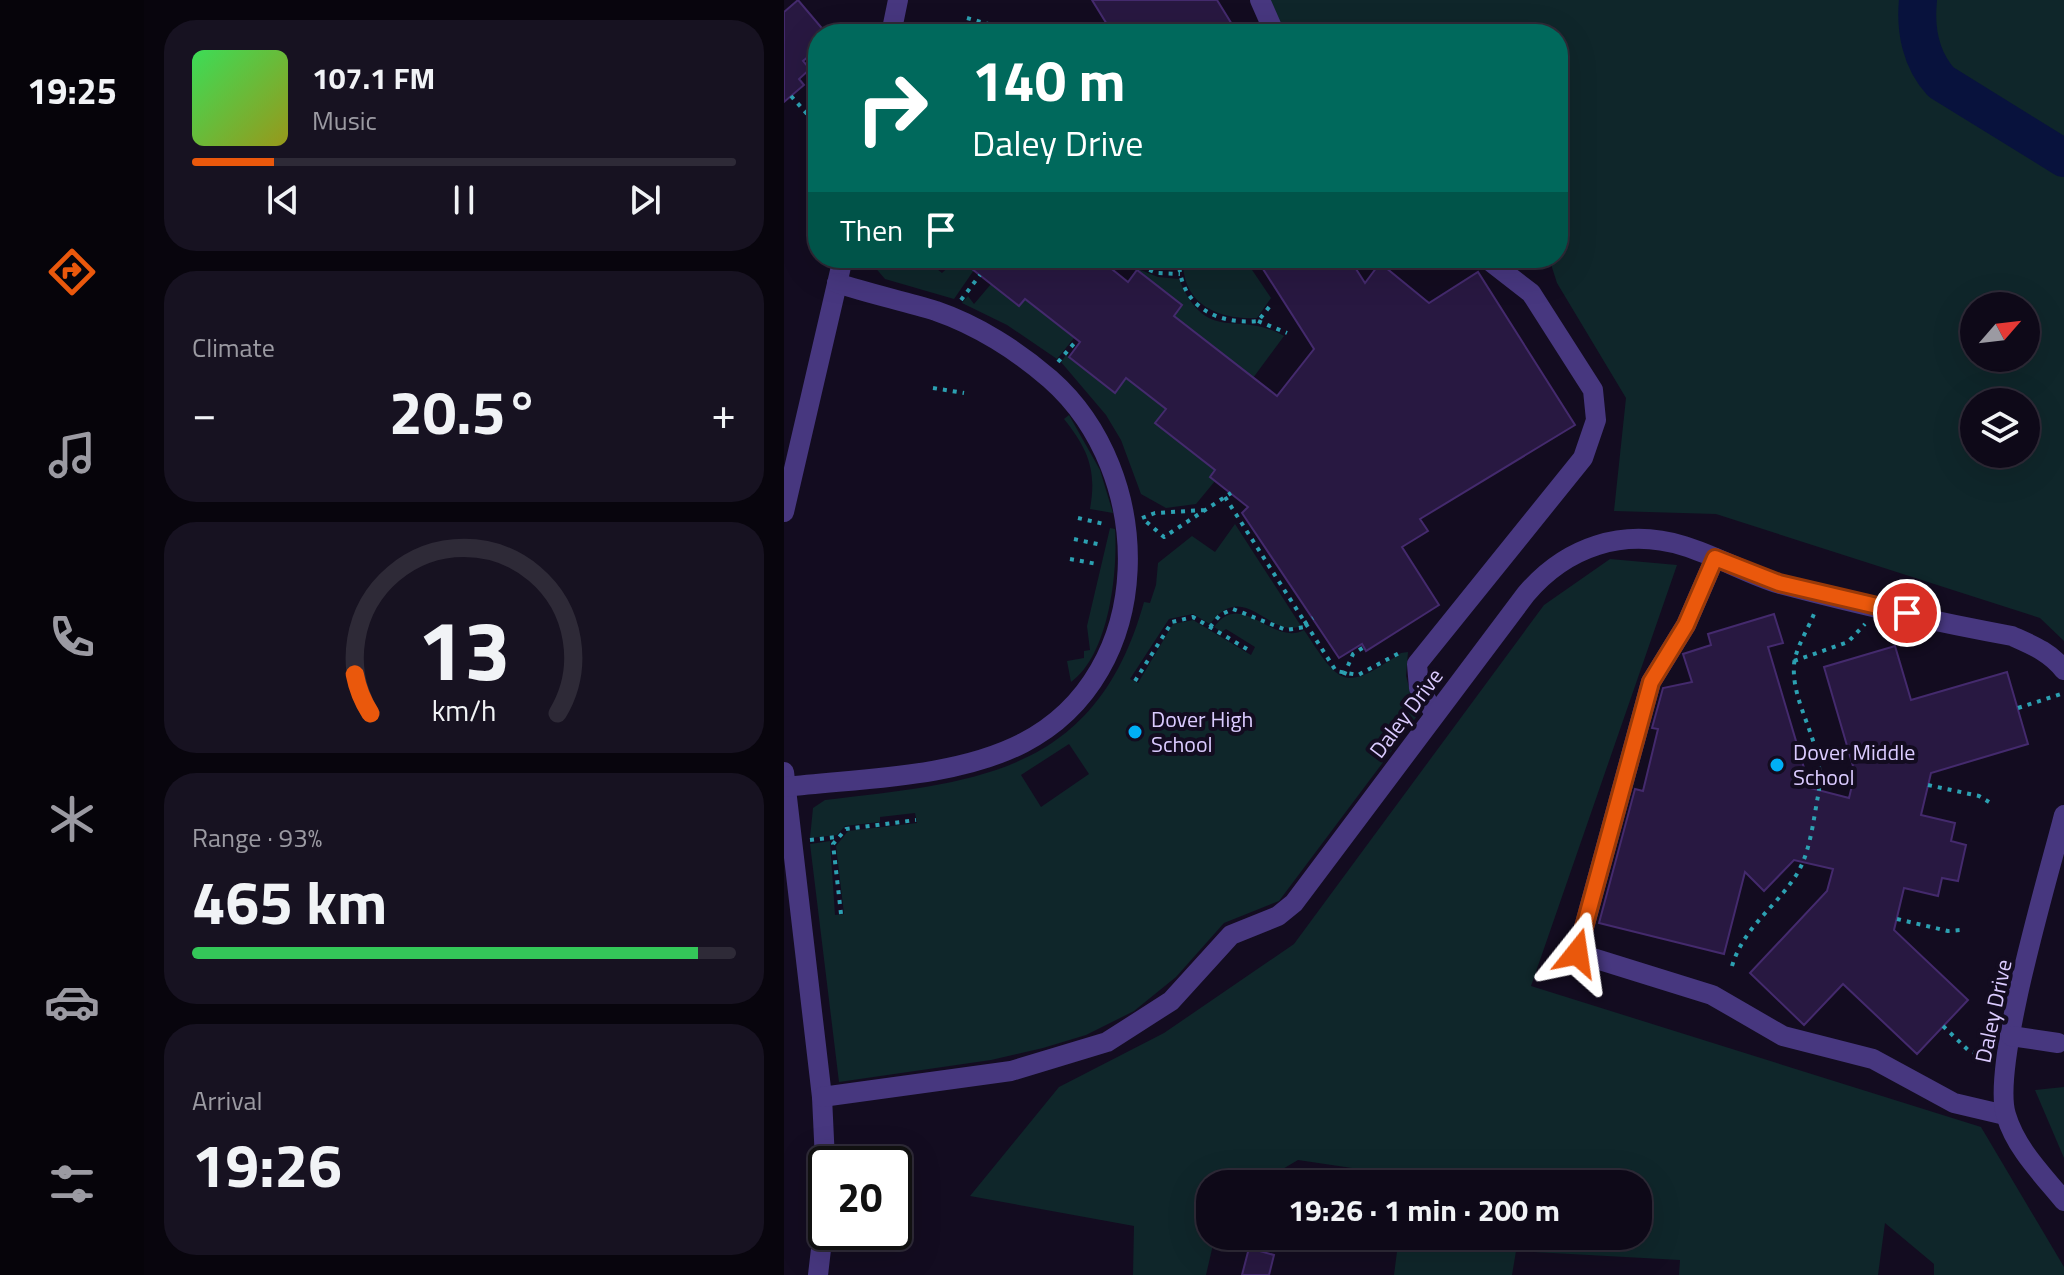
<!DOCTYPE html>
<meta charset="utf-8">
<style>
:root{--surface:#0e0918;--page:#171221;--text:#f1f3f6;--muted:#9b9aa2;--line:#2e2a37;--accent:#ea580c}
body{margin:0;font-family:"Titillium Web",sans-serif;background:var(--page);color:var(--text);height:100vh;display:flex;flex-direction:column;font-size:30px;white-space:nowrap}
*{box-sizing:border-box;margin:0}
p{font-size:26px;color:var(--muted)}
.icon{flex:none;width:44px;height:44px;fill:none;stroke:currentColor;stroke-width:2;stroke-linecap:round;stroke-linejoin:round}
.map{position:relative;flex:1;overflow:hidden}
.panel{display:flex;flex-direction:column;gap:20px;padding:20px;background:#08050d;width:640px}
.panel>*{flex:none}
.banner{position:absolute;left:24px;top:24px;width:760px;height:244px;border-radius:32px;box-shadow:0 8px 32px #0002,0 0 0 2px var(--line);background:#00695c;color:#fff;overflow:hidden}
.needle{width:52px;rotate:62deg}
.controls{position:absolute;left:1176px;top:292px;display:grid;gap:16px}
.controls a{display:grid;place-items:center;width:80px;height:80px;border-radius:50%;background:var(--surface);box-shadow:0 8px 32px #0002,0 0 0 2px var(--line);font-size:40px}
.speed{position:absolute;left:24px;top:1146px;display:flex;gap:16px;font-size:40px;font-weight:700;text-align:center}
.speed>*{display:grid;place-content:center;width:104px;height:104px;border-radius:50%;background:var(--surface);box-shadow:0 8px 32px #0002,0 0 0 2px var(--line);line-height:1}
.speed .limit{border:4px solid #111;border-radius:12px;background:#fff;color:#111}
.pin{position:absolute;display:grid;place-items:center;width:68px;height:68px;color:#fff;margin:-34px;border:4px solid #fff;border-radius:50%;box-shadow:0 2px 8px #0007}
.me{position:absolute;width:88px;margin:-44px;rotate:15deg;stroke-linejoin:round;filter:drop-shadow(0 0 6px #0008)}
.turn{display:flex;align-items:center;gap:28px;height:168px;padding:0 32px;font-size:36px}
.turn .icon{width:104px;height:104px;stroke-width:2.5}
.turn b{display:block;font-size:56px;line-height:68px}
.then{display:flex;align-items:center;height:76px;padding:0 32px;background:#0003;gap:16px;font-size:30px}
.big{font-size:60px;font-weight:700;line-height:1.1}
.panel .card{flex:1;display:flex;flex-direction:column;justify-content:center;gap:12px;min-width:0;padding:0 28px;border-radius:32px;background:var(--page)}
.panel .dial{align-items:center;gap:0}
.dial svg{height:208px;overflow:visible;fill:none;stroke:var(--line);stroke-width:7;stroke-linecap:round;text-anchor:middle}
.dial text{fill:var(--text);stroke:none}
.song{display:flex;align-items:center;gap:24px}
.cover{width:96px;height:96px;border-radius:12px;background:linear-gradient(135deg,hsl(130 70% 55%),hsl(60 70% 35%))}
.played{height:8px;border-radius:4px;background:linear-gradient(90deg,var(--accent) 15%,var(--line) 15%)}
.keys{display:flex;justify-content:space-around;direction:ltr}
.heat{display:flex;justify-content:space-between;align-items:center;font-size:44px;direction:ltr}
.charge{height:12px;border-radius:6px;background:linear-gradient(90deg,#34c759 93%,var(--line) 0)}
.trip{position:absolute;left:412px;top:1170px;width:456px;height:80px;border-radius:32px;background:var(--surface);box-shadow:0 8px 32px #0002,0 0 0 2px var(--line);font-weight:700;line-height:80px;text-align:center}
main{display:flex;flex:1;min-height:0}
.tabs{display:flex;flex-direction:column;width:144px;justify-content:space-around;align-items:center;background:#06040a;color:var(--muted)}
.tabs .icon{width:56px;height:56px}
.tabs .active{color:var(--accent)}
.tabs b{font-size:36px;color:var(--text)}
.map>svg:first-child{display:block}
</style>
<main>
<nav class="tabs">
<b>19:25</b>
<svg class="icon active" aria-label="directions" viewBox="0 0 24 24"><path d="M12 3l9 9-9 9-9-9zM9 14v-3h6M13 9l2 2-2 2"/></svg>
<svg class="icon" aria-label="music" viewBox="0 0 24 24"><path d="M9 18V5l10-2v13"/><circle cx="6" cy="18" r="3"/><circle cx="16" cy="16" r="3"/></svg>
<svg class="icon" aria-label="phone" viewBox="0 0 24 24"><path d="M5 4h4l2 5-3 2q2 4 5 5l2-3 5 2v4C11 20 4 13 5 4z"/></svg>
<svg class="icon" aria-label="climate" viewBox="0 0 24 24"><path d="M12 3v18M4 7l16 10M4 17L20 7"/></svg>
<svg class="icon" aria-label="car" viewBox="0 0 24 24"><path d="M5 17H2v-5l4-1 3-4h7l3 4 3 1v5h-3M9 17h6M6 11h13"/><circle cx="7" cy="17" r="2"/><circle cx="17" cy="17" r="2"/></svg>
<svg class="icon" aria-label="filters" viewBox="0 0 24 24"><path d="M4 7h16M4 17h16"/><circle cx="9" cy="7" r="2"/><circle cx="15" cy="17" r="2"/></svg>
</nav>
<section class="panel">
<div class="card">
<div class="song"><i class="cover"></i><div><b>107.1 FM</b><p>Music</p></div></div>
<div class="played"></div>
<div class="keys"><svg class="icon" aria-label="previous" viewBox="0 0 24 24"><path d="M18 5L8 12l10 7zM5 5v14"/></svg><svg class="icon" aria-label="pause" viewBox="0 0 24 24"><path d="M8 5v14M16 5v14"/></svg><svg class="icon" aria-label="next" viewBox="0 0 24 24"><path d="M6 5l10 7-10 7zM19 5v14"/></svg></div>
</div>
<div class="card"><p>Climate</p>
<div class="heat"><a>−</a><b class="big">20.5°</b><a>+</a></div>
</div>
<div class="card dial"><svg viewBox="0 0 100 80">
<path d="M14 69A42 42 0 1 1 86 69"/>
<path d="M14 69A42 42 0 0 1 8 54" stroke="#ea580c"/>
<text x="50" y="56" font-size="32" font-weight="700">13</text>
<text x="50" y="72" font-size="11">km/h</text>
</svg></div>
<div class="card"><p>Range · 93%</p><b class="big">465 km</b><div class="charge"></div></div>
<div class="card"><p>Arrival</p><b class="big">19:26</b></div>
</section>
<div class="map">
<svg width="1280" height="1275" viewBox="0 0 1280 1275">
<rect width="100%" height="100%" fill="#130c20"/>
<g fill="#0f262a" fill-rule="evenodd">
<path d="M486 0H1280V641L1256 618 932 514 830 511 842 398 773 283 765 258H774V34H500ZM1190 306H1242V358H1190ZM1190 402H1242V454H1190Z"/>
<polygon points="83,258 139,258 158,273 174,258 190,270 170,299 101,279"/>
<path d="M399 258H460L487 298 473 318C432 320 397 303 399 258Z"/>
<path d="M354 269 374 277 395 279C423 346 453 309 500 336L469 378 390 316Z"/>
<polygon points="207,284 241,299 290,338 273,359 223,325 178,303 184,296 190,304"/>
<polygon points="282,355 330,393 342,378 382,409 431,470 426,477 431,481 412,504 382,508 357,494 337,440 322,415 277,362"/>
<path d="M285 415 316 470 329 513 306 509C313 470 304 449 280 419Z"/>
<path d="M451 524 517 626C484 639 461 578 426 624L409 614 385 619 346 679 354 683 389 624 409 620 467 655 471 647 442 629 438 632 430 627C458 588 488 647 520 630 557 686 559 692 617 653L624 652 622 676 633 716 621 733 495 901 440 923 392 977 350 1011 302 1035 259 1048 207 1060 55 1082 26 844 46 841 51 915 60 914 52 846 64 831 133 823 131 813 96 817V822L61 826 53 835 26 838 29 808 41 800C194 782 312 774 360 602L366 603 372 585 374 563 408 536 431 552ZM285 744 305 774 257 807 237 775Z"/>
<path d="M326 528 331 529C334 572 325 655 287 682L283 661 300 658V651L306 650 303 626Z"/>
<polygon points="826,559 893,565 747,986 1197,1127 1280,1267 1280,1275 1150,1275 1150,1264 1101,1223 1094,1275 895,1275 896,1260 732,1251 728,1275 610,1275 615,1236 854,1236 854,1184 621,1184 622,1176 514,1160 473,1184 426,1184 426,1236 431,1236 422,1275 349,1275 350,1226 186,1196 275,1087 380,1033 510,944 760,605"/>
<polygon points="1280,1087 1280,1158 1251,1090"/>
</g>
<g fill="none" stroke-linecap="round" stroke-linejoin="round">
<path stroke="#08123d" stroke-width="38" d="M1134 0C1131 30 1137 60 1157 82L1280 158"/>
</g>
<g fill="#281841" stroke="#442a6d" stroke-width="2">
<polygon points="14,0 42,33 34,34 29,44 34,49 19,61 26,69 15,79 20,85 0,102 0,12"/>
<polygon points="308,0 433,0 454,34 329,34"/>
<polygon points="174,258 314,258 344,282 353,270 398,305 390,316 493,396 530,349 472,258 565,258 581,283 596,263 645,303 694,272 791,425 636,519 644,531 618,547 655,605 582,651 578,644 555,658 458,513 464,507 426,477 431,470 371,423 382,409 342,378 331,393 285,357 296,342 241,299 235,306"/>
<polygon points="990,614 999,643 984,647 1026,788 1065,798 1071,773 1040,667 1111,646 1127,700 1223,672 1244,744 1147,773 1137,815 1171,823 1167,841 1182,845 1174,881 1158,878 1154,896 1120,888 1110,930 1184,1000 1133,1054 1059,984 1020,1025 966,973 1043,891 1049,869 1010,860 980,891 961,872 940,954 815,923 851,789 859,791 874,729 868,728 879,688 908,682 899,654 927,645 924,634"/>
<polygon points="465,1248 490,1255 485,1275 458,1275"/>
</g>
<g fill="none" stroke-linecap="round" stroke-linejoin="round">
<g stroke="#2ca1b2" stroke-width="4" stroke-dasharray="4 6" stroke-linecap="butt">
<polyline points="183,18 222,29"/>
<polyline points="7,96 34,126"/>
<path d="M395 258C394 305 432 325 474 321L486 306"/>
<polyline points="356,266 373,273 396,274"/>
<polyline points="177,300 196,275"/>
<polyline points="474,321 503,333"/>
<polyline points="274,362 293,340"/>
<polyline points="149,388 180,393"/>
<polyline points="441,497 552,671 574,675 619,651"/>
<polyline points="421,510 371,513 358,518 380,537 447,493"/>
<polyline points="294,518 320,524"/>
<polyline points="290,539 318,545"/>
<polyline points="286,559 313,564"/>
<polyline points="520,624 529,618"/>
<polyline points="426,627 436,615 449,609 502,630 521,627"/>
<polyline points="1010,661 1064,642 1081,624"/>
<polyline points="560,675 569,654 580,647"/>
<polyline points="351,681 388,622 409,617 468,652"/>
<polyline points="1234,708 1277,694"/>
<polyline points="1144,785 1195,796 1205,802"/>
<polyline points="26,840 53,837"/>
<polyline points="57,914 49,844 62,829 132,820"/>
<polyline points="1113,919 1164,931 1177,930"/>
<path d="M948 966C960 927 989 910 1011 877 1026 855 1029 822 1034 796 1044 746 1007 708 1010 665 1011 649 1024 629 1030 614"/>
<polyline points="1159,1026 1184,1050 1203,1058"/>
</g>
<g stroke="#47377f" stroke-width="20">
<polyline points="476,0 491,34"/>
<polyline points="107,34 114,0"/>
<polyline points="0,512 59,258"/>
<polyline points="931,558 902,625 867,682 793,953 928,995 999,1036 1089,1059 1170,1103 1221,1115"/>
<polyline points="651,714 635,688 633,664 799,458 812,420 809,390 747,293 702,258"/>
<polyline points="0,772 38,1097 42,1182"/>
<path d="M2 787C78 778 171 778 239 743 375 673 373 473 266 379 234 351 193 325 152 311 120 301 86 294 53 283"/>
<path d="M1280 815C1265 874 1207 1066 1222 1115 1232 1149 1259 1175 1280 1201"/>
<polyline points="1227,1036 1274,1043"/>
<path d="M38 1097 227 1071 323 1042 387 1001 447 935 494 916 510 903 742 594C782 547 839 527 900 546 933 556 963 574 996 584 1072 604 1151 622 1228 636 1248 645 1266 652 1280 670"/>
<polyline points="34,1275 42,1206"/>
</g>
</g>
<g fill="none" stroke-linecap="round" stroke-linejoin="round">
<defs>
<polyline id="route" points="793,953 867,682 902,625 931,558 995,583 1123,613"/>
</defs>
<use href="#route" stroke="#983908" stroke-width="20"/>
<use href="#route" stroke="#ea580c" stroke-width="14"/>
</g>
<g fill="#00aff6" stroke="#130c20" stroke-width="3">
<circle cx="351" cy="732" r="8"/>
<circle cx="993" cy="765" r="8"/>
</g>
<g text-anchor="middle" stroke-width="8" stroke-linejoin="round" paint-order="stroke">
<g font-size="22" fill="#dbcbff" stroke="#130c20">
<text transform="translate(622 713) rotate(-53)" y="8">Daley Drive</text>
<text transform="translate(1209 1011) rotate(-78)" y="8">Daley Drive</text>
</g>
<g font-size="22" fill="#dbcbff" stroke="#130c20" text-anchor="start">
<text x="367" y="727">Dover High<tspan x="367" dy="25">School</tspan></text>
<text x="1009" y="760">Dover Middle<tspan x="1009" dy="25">School</tspan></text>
</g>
</g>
</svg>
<div class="controls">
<a><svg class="needle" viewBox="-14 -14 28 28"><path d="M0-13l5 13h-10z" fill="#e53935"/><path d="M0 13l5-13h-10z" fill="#9b9aa2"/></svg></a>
<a><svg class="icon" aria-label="layers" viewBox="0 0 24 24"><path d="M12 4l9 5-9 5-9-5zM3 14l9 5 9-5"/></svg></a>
</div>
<div class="speed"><div class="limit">20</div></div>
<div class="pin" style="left:1123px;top:613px;background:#d93025"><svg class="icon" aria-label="arrive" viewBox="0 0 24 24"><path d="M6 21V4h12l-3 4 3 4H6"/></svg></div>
<svg class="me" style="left:793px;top:953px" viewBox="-20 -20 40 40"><path d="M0-17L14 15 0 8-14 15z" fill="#ea580c" stroke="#fff" stroke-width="4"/></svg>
<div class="trip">19:26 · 1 min · 200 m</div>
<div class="banner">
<div class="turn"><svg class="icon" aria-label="right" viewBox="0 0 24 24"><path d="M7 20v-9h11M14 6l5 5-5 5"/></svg><div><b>140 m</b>Daley Drive</div></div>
<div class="then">Then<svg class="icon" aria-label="arrive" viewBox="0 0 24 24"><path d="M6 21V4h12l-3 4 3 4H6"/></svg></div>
</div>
</div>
</main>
